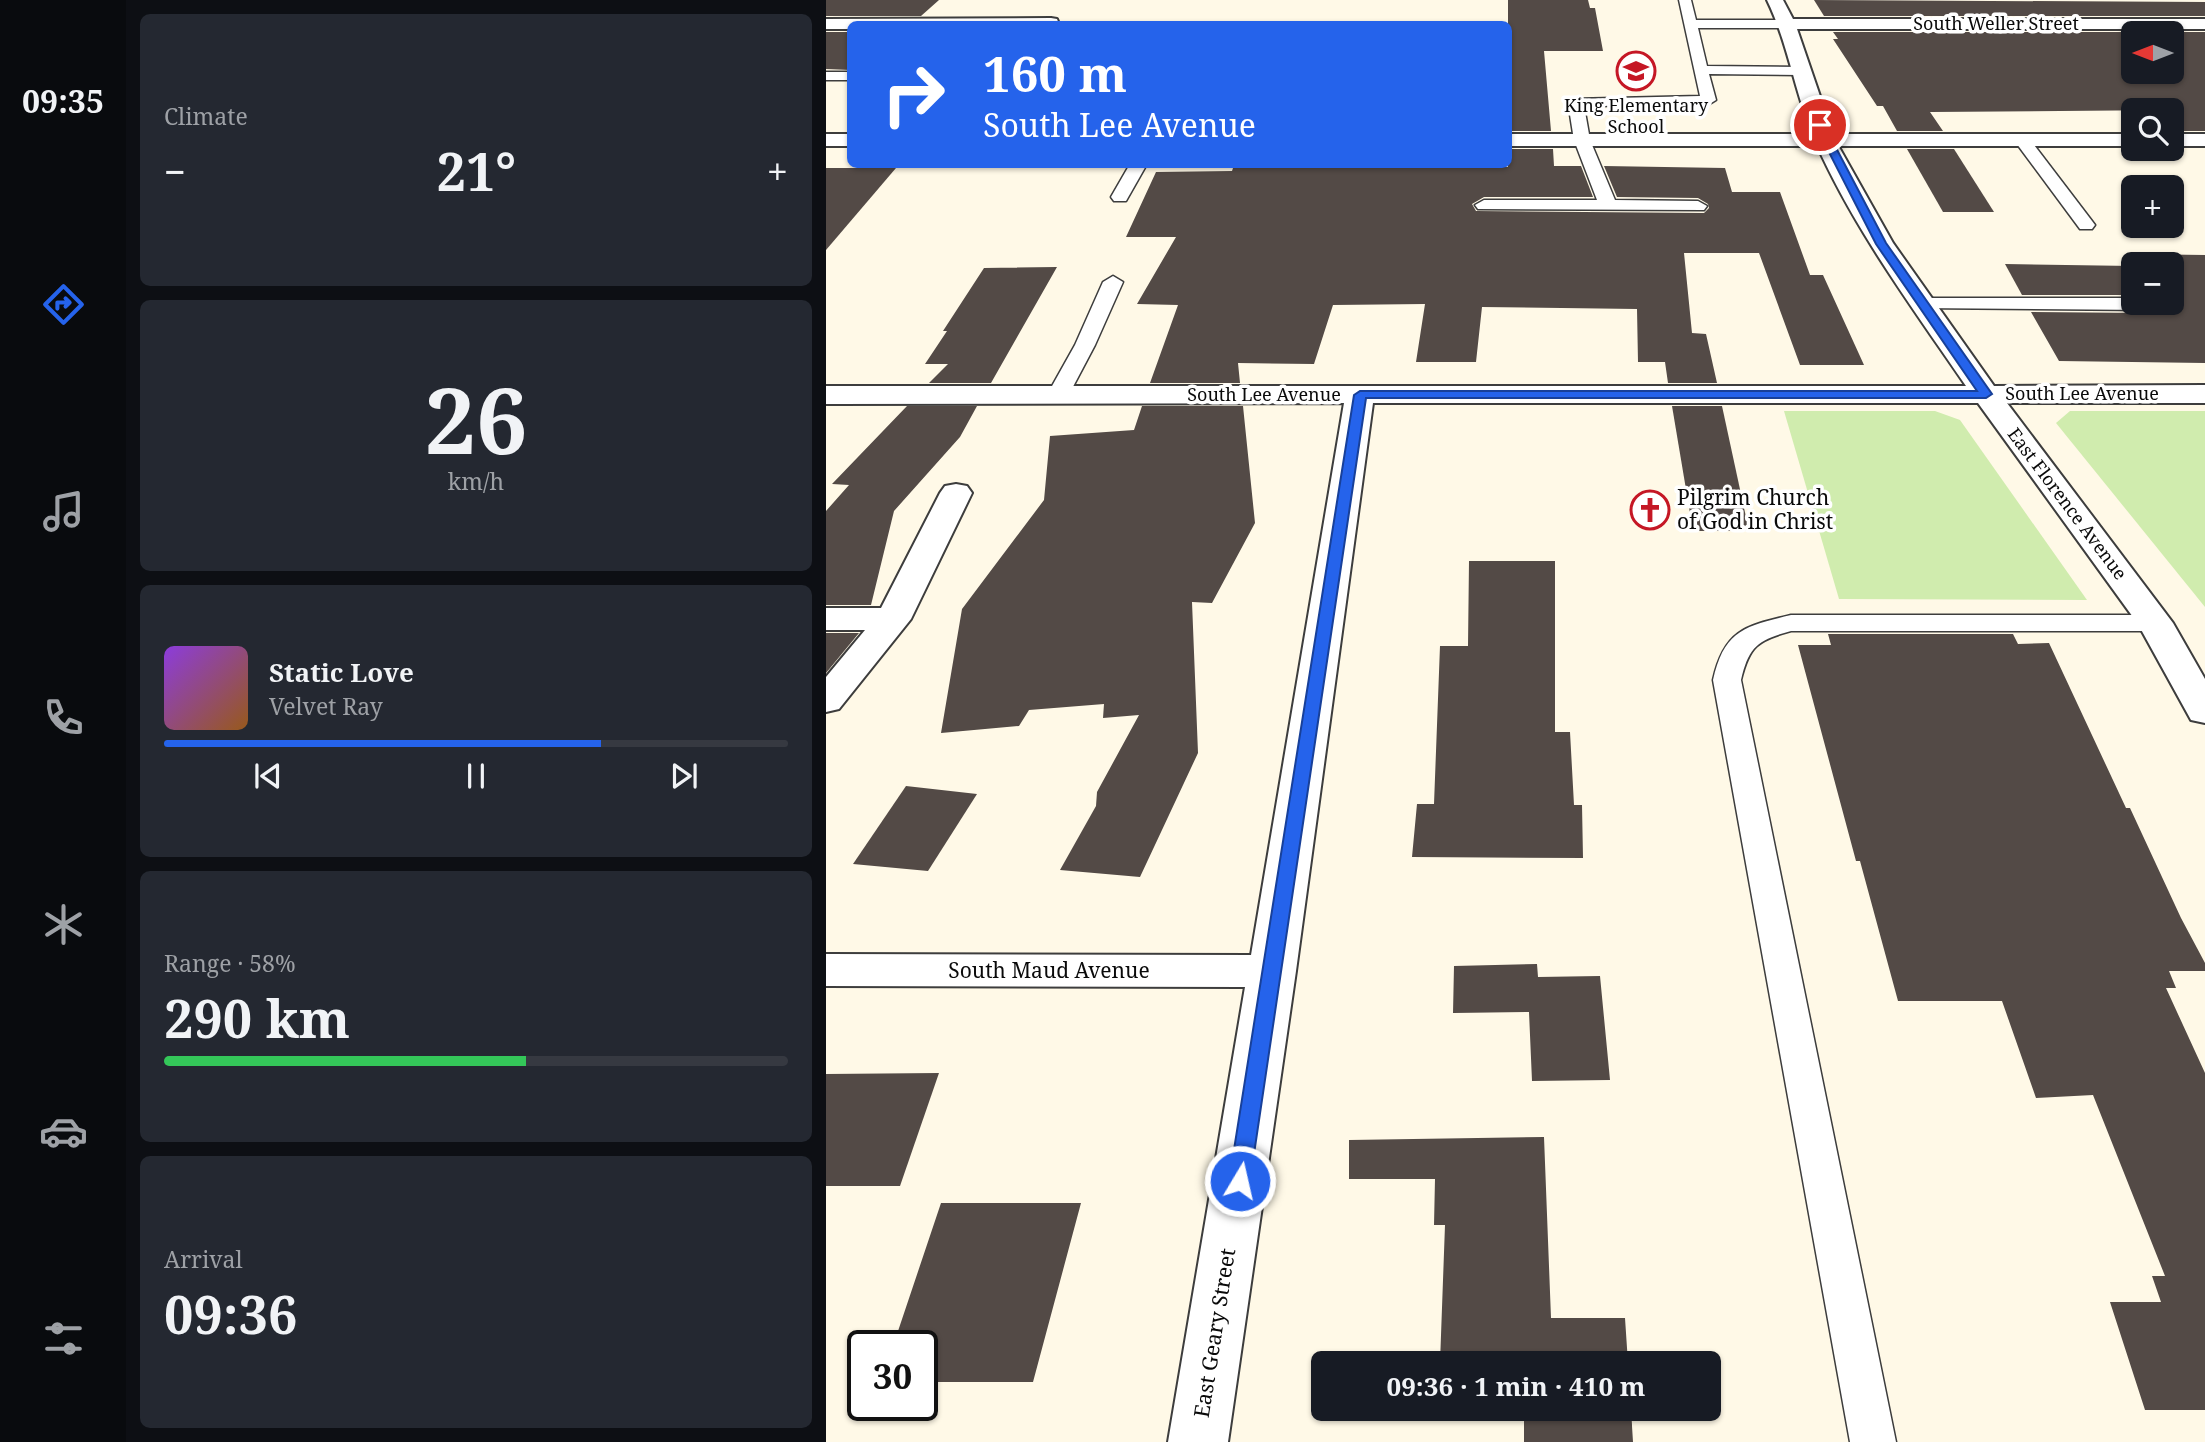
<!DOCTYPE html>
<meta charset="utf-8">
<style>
:root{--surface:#171b24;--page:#242831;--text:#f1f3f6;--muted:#9ea1a6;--line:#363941;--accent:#2563eb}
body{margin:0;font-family:"Noto Serif",serif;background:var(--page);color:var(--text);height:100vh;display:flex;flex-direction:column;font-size:26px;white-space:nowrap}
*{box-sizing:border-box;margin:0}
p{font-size:23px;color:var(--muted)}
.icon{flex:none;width:38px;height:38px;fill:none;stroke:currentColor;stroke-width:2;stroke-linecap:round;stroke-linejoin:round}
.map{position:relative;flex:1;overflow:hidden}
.panel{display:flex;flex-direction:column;gap:14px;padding:14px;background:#0d0f14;width:700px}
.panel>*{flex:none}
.banner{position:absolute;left:21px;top:21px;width:665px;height:147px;border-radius:10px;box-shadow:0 2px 5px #0004;background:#2563eb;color:#fff;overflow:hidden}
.needle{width:46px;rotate:270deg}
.tools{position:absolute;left:1295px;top:21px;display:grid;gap:14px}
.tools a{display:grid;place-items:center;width:63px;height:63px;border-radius:10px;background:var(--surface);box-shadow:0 2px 5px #0004;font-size:35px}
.speed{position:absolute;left:21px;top:1330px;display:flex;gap:14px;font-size:35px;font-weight:700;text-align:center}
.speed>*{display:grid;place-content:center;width:91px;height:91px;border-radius:50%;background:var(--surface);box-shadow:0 2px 5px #0004;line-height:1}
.speed .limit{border:4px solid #111;border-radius:10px;background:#fff;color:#111}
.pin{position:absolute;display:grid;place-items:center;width:60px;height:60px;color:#fff;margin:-30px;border:4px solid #fff;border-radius:50%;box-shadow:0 2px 7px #0007}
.me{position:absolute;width:77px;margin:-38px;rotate:9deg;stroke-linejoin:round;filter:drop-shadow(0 0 5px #0008)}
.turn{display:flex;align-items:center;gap:24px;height:147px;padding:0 21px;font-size:32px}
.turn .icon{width:91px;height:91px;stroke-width:2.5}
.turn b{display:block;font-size:49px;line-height:60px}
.big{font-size:52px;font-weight:700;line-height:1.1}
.panel .tile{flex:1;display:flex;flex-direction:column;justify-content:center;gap:10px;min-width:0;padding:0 24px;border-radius:10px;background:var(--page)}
.panel .dial{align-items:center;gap:0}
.dial b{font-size:91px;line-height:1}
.song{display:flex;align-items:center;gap:21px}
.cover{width:84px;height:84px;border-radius:10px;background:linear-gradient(135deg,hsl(270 70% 55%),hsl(30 70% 35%))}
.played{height:7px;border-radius:4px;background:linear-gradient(90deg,var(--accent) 70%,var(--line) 70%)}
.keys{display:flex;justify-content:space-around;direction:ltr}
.heat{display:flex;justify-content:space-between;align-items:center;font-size:38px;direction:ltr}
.charge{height:10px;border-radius:5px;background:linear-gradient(90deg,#34c759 58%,var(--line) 0)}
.trip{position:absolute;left:485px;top:1351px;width:410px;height:70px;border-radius:10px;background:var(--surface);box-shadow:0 2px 5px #0004;font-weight:700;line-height:70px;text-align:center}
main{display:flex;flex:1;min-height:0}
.tab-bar{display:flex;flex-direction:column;width:126px;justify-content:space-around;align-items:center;background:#090b0e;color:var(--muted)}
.tab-bar .icon{width:49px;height:49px}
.tab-bar .on{color:var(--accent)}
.tab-bar b{font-size:32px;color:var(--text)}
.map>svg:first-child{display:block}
</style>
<main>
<nav class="tab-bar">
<b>09:35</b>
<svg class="icon on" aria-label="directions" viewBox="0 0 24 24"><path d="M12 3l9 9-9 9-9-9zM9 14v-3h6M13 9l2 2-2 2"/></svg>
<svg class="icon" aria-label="music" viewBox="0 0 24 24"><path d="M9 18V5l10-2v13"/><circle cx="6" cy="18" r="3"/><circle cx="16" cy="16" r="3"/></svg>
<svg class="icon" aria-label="phone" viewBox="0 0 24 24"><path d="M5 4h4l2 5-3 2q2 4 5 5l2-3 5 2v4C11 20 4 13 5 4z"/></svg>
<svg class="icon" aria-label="climate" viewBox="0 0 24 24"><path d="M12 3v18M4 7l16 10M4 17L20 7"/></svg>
<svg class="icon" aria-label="car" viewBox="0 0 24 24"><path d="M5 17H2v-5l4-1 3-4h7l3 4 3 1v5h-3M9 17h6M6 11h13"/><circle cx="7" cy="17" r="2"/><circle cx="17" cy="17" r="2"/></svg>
<svg class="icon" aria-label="filters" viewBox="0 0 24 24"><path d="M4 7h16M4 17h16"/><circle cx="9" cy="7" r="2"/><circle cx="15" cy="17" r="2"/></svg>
</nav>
<section class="panel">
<div class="tile"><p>Climate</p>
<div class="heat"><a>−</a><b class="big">21°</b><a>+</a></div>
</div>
<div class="tile dial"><b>26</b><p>km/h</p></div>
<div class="tile">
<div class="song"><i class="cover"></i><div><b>Static Love</b><p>Velvet Ray</p></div></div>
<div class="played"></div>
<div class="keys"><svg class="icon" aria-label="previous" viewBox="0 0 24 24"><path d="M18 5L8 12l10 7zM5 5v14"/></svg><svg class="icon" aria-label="pause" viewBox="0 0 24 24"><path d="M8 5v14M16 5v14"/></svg><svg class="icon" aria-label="next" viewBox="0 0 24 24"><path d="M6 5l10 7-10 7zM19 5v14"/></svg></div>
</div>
<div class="tile"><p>Range · 58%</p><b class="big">290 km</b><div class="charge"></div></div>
<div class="tile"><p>Arrival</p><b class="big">09:36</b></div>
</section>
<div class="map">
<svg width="1379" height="1442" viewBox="0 0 1379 1442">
<rect width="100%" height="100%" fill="#fff9e7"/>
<g fill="#d0ecae">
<polygon points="958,411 1109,411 1134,420 1261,600 1013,599"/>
<polygon points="1244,411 1379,411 1379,607 1230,423"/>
</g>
<g fill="#534a46" fill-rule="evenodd">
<polygon points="0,0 113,0 95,16 0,16"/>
<polygon points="682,0 762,0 764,8 769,8 777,51 718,51 725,131 682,131"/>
<polygon points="988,0 1379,2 1379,16 998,16"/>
<polygon points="24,32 24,70 0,69 0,32"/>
<path d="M1007 32H1379V131H1346V110L1104 112 1117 131H1071L1057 106H1051L1007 39H1012ZM1307 33H1346V72H1307Z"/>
<polygon points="682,149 727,149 728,166 755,166 767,197 658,197 646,204 650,211 878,213 883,208 882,204 872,198 791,197 778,166 899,168 906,192 954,192 984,275 997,275 1038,365 974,365 933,253 858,253 866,333 880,334 891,383 842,383 839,362 812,362 811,309 656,307 650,362 590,362 599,304 507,305 488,364 412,363 414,383 324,383 352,305 311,304 350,237 300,237 330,172 406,171 407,168 682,167"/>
<polygon points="1081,149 1128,149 1168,212 1117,212"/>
<polygon points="0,168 70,168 0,250"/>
<polygon points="1305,254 1379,255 1379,363 1233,361 1205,312 1321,313 1330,310 1333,303 1346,303 1346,264 1312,264"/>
<polygon points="1179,264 1307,266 1307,295 1196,295"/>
<polygon points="231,267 165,383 103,383 122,364 99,364 121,331 117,331 158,268"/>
<polygon points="81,406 151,406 134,437 68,511 45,605 0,605 0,511 23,485 6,484"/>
<polygon points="316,406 417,406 429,523 386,603 366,602 372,753 314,877 234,870 270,806 271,792 313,715 277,718 278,704 203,710 193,726 115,733 136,609 218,500 224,436 308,430"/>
<polygon points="846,406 896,406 923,531 867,531"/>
<polygon points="643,561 729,561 729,732 744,732 748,805 756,805 757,858 586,857 591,804 608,804 614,646 642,646"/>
<polygon points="0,633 33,633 0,673"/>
<polygon points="1002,634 1187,634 1192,644 1223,643 1300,808 1304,808 1355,918 1379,963 1379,971 1343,971 1350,988 1340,988 1379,1073 1379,1410 1319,1410 1284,1302 1335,1302 1326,1276 1339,1276 1267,1095 1210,1098 1176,1001 1072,1001 1034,861 1030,861 972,645 1005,645"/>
<polygon points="80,786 151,794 102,871 27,864"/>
<polygon points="711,964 712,977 774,976 784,1080 706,1081 703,1012 627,1013 628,966"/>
<polygon points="113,1073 74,1186 0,1186 0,1074"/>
<polygon points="718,1137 725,1318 799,1318 802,1363 614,1363 619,1225 608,1225 609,1179 523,1179 523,1140"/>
<polygon points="115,1203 255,1203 207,1382 96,1382 96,1346 67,1346"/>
<polygon points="698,1409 805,1409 807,1442 698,1442"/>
</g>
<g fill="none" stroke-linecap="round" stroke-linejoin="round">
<defs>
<g id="service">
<polygon points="853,0 865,0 870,20 961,20 968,24 961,28 872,28 881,66 974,67 981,71 974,75 883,74 890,100 882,105 758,106 764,140 789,200 872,201 881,206 878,210 652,209 649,205 658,200 771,200 748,140 742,102 745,99 874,96"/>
<rect x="0" y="72" width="24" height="8"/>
<polygon points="1196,135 1202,137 1266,221 1269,225 1266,229 1254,229 1188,140"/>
<polygon points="304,164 321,164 300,201 288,201 285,197"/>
<polygon points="287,276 297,282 269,345 240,400 224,400 221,395 249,345 277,282"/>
<polygon points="1098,298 1307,298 1307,303 1331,304 1328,308 1321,310 1091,308 1088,304 1091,300"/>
<path d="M965 615H1329L1339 617 1343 623 1339 629 1329 631H965C932 640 923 646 915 680L1070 1442H1024L887 680C898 630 919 626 965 615Z"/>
</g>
<g id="minor">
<path d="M941 0H957L967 19H1379V29H971L1009 140 1067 243 1168 386 1379 385V403H1181L1347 623 1379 679V723L1365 720 1312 624 1152 403H547L470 971 402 1442H342L419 987 0 986V954L425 955 518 403 0 404V386H1140C1086 307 1028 229 989 141 969 95 963 45 941 0Z"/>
<polygon points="225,18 231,19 233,24 24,24 24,29 0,29 0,19"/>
<polygon points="130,484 141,486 146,493 85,619 13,709 0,712 0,677 39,630 0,630 0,608 55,608 114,493 119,486"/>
</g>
<g id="tertiary">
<rect x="0" y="134" width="24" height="12"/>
<rect x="682" y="134" width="625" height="12"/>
<rect x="1346" y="134" width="33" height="12"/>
</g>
</defs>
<use href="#service" stroke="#3d3d3d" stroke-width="3"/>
<use href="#minor" stroke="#3d3d3d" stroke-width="4"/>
<use href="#tertiary" stroke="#3d3d3d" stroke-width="4"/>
<use href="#service" fill="#fff" fill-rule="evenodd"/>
<use href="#minor" fill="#fff" fill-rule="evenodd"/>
<use href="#tertiary" fill="#fff" fill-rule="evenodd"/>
</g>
<polygon fill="#2563eb" stroke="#184099" stroke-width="2" points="994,122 998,125 1060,243 1166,394 1160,398 540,398 424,1181 421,1187 414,1189 406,1187 403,1181 528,395 534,391 1151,391 1050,244 989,125"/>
<defs>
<symbol id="school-ring" viewBox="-11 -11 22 22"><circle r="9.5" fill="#fff" stroke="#c51725" stroke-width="1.5"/><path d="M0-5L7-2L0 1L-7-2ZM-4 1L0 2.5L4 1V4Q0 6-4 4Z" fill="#c51725"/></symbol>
<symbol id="church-ring" viewBox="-11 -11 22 22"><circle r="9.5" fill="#fff" stroke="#c51725" stroke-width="1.5"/><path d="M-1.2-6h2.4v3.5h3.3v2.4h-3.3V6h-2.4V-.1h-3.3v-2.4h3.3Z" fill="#c51725"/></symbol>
</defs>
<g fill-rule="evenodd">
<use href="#school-ring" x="788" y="49" width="44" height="44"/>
<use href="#church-ring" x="802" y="488" width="44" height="44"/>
</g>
<g text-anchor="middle" stroke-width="7" stroke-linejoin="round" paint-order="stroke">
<g font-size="18" fill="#0a0a0a" stroke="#fff">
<text x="1170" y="30">South Weller Street</text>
<text x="1256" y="400">South Lee Avenue</text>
<text x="438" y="401">South Lee Avenue</text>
<text transform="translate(1241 504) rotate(53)" y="6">East Florence Avenue</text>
</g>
<g font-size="18" fill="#0a0a0a" stroke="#fff">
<text x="810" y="112">King Elementary<tspan x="810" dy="21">School</tspan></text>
</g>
<g font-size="21" fill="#0a0a0a" stroke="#fff" text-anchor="start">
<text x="851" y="505">Pilgrim Church<tspan x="851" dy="24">of God in Christ</tspan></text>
</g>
<g font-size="21" fill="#0a0a0a" stroke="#fff">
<text x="223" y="978">South Maud Avenue</text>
<text transform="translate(389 1333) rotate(-81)" y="7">East Geary Street</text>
</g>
</g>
</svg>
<div class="tools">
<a><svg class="needle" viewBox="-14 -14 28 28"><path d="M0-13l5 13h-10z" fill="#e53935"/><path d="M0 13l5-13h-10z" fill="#9ea1a6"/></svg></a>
<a><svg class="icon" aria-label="search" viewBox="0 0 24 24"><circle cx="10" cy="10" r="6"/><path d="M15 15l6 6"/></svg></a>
<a>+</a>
<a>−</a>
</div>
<div class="speed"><div class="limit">30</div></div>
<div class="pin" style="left:994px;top:125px;background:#d93025"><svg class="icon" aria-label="arrive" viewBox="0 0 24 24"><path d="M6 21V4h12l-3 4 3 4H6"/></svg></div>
<svg class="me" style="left:414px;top:1181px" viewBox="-20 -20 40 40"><circle r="17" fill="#2563eb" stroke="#fff" stroke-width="3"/><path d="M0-11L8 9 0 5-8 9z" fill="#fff"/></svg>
<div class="trip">09:36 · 1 min · 410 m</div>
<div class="banner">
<div class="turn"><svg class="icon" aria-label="right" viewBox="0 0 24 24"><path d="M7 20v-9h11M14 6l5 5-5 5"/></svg><div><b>160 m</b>South Lee Avenue</div></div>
</div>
</div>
</main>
